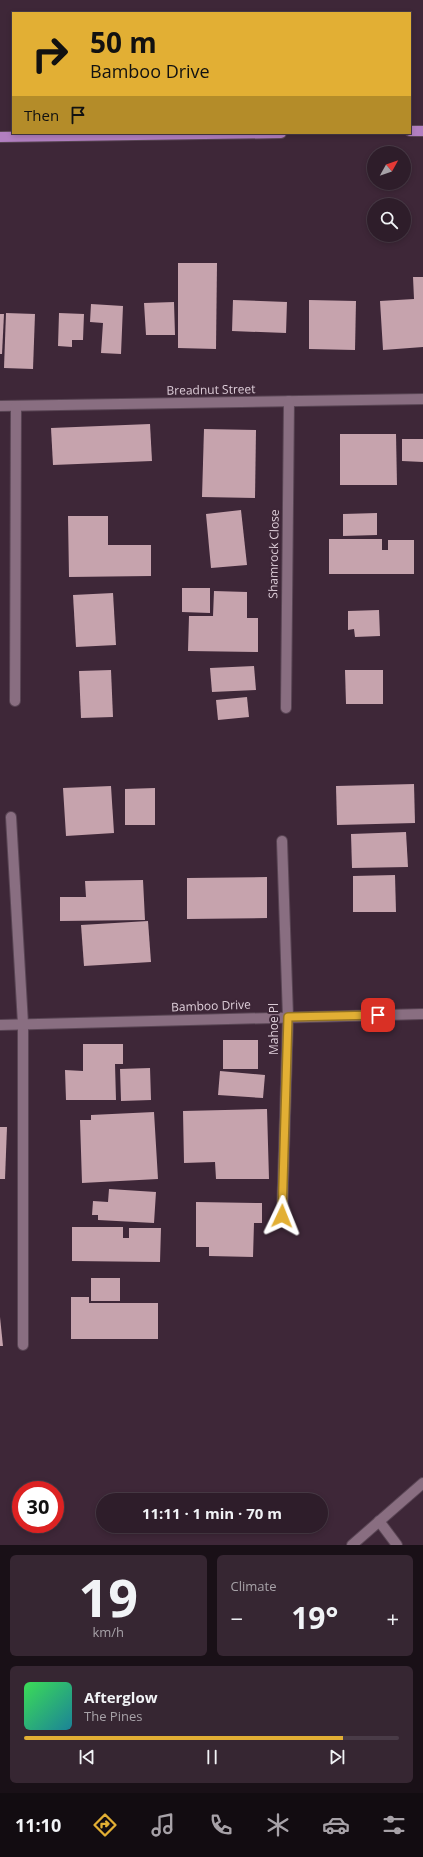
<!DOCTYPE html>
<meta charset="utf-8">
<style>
:root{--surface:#2e1d2a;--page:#362632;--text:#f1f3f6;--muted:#a7a2a8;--line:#493b47;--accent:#e2af34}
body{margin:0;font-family:"Open Sans",sans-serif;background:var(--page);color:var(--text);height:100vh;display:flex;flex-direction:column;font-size:15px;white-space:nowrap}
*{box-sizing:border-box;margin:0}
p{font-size:13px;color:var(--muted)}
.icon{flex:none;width:22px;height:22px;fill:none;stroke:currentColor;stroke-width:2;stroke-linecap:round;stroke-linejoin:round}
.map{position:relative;height:1545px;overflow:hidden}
.details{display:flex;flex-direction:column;gap:10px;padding:10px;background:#191017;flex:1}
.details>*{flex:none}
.hud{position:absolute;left:12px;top:12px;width:399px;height:122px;border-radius:0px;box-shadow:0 2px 6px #0003,0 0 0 1px var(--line);background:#e2af34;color:#111;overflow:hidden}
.needle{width:26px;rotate:50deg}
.controls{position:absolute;left:367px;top:146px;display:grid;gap:8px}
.controls a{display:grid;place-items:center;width:44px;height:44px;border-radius:50%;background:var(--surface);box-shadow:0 2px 6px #0003,0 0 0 1px var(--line);font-size:20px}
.speed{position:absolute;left:12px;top:1481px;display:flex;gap:8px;font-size:20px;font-weight:700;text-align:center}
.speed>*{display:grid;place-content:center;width:52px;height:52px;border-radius:50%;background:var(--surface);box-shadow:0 2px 6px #0003,0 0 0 1px var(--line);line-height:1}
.speed .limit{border:6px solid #d22;background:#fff;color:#111}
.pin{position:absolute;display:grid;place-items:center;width:34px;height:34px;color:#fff;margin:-17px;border-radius:8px;box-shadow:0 2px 6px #0006}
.me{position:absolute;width:44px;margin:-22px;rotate:2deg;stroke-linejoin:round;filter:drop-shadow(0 0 3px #0008)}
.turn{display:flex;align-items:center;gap:14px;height:84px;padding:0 12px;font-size:18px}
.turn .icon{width:52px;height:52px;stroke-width:2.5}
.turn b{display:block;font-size:28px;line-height:34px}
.then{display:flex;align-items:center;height:38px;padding:0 12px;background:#0003;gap:8px;font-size:15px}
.big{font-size:30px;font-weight:700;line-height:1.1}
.details .tile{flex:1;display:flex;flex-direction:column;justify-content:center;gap:6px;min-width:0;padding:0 14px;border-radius:6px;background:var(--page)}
.details .dial{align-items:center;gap:0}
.dial b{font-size:52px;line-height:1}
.song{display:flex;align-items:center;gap:12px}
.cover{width:48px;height:48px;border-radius:6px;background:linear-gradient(135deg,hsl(130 70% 55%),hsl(190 70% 35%))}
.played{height:4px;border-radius:2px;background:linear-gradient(90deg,var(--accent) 85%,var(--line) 85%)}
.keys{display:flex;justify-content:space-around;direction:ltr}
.heat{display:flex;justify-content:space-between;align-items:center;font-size:22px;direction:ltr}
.details .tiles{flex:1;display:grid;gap:10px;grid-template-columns:1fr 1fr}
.tile:last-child{grid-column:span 2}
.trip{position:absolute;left:96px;top:1493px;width:232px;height:40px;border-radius:20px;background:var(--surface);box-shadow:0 2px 6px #0003,0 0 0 1px var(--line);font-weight:700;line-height:40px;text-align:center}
.tab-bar{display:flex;height:64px;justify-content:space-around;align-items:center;background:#120c11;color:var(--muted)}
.tab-bar .icon{width:28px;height:28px}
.tab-bar .on{color:var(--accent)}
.tab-bar b{font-size:18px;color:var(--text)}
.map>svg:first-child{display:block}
</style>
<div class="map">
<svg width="423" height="1545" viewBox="0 0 423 1545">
<rect width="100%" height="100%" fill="#3e2738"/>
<g fill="#c6a3ad">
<polygon points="178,263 217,263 216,349 178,348"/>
<polygon points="413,277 423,277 423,347 383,350 380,301 414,299"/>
<polygon points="233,300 287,302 286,333 232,331"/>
<polygon points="309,300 356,301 355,350 309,349"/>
<polygon points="174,302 175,335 146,335 144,303"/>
<polygon points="91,304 123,306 121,354 101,353 103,323 90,322"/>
<polygon points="6,313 35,314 33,369 4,368"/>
<polygon points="59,313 84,314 83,340 72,340 72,347 58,346"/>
<polygon points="0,314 4,314 2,354 0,354"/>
<polygon points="150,424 152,461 53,465 51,428"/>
<polygon points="204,429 256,430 255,498 202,497"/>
<polygon points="340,434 396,434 397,485 340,485"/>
<polygon points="402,439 423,439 423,462 402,461"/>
<polygon points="241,510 247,565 211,568 206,514"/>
<polygon points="377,513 377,535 343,536 343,514"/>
<polygon points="68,516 108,516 108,545 151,545 151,576 69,577"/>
<polygon points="329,539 382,539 382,550 388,550 388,540 414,540 414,574 329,574"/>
<polygon points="182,588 210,588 210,613 182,612"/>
<polygon points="214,591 247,592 247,618 258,618 258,652 188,651 189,616 213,616"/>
<polygon points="113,593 116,645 76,647 73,595"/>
<polygon points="379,610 380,636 355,637 354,629 348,630 348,611"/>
<polygon points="254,666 256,690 212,692 210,668"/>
<polygon points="111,670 113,717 81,718 79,671"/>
<polygon points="345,670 383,670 383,704 346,704"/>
<polygon points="247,697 249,717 218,720 216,700"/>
<polygon points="414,784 415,823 337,825 336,786"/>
<polygon points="111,786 114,833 66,836 63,788"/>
<polygon points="155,788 155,825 125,825 125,789"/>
<polygon points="406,832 408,867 352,868 351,834"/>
<polygon points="395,875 396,912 353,912 353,876"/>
<polygon points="267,877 267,918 187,919 187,878"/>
<polygon points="143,880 145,920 60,921 60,897 86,897 85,881"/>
<polygon points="148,921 151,962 84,966 81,925"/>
<rect x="223" y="1040" width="35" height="29"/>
<polygon points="83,1044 123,1044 123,1064 115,1064 116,1100 66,1100 65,1070 83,1071"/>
<polygon points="150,1068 151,1100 121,1101 120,1069"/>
<polygon points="220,1071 265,1075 263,1098 218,1095"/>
<polygon points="267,1109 269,1179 216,1179 215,1162 184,1163 183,1111"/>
<polygon points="154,1112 158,1179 82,1183 80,1120 91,1120 91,1115"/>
<polygon points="0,1127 7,1127 5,1179 0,1179"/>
<polygon points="109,1189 156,1192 154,1223 98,1220 98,1215 92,1215 93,1201 108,1202"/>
<polygon points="196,1202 262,1203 262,1223 254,1223 253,1257 209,1256 209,1247 196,1247"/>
<polygon points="72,1227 123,1227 123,1238 129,1238 129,1228 161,1228 160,1262 72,1261"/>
<rect x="91" y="1278" width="29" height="23"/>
<polygon points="71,1297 89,1297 89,1303 158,1303 158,1339 71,1339"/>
<polygon points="0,1317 3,1346 0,1346"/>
</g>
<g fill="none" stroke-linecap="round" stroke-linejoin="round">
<defs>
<g id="minor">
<polyline points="0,406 423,399"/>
<polyline points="15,701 16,406"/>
<polyline points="286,708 289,401"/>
<polyline points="11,817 23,1024 23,1345"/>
<polyline points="282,841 288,1017 282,1216"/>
<polyline points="0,1025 423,1014"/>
<polyline points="379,1521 397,1545"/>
<polyline points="352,1545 423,1483"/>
</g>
<g id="primary">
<polyline points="410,131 423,131"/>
<polyline points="0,137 281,133"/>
</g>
</defs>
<use href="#minor" stroke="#594554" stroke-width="12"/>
<use href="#primary" stroke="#594554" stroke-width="12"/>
<use href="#minor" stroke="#896e81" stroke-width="10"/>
<use href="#primary" stroke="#b27fc1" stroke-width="10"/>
</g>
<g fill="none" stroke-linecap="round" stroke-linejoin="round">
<defs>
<polyline id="route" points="282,1216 288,1017 378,1015"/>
</defs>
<use href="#route" stroke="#937222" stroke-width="10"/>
<use href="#route" stroke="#e2af34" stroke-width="7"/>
</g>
<g text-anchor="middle" stroke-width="4" stroke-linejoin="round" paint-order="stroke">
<g font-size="12" fill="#dfcfda" stroke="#3e2738">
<text transform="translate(211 390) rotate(-1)" y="4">Breadnut Street</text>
<text transform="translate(274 554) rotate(-89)" y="4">Shamrock Close</text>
<text transform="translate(211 1006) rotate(-2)" y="4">Bamboo Drive</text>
<text transform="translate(274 1029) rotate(-90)" y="4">Mahoe Pl</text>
</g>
</g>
</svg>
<div class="controls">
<a><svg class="needle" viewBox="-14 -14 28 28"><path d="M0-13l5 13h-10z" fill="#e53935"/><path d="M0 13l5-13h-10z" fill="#a7a2a8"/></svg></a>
<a><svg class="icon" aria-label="search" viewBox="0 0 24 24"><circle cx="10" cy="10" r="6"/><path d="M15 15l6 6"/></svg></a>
</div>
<div class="speed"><div class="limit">30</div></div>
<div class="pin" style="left:378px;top:1015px;background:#d93025"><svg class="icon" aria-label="arrive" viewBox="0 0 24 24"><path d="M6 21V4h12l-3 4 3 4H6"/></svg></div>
<svg class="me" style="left:282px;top:1216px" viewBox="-20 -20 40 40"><path d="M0-17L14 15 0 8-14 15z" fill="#e2af34" stroke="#fff" stroke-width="4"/></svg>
<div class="trip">11:11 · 1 min · 70 m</div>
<div class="hud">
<div class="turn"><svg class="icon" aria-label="right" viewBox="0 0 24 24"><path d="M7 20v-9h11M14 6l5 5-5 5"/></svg><div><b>50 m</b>Bamboo Drive</div></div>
<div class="then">Then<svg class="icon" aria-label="arrive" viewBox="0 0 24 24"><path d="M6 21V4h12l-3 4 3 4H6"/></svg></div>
</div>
</div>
<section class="details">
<div class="tiles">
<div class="tile dial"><b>19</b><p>km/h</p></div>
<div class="tile"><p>Climate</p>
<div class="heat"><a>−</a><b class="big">19°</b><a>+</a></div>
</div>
<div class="tile">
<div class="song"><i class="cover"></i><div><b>Afterglow</b><p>The Pines</p></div></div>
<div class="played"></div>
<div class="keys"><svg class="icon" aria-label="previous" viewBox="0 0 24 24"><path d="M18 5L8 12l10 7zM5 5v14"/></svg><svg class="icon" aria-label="pause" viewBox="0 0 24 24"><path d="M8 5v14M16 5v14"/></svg><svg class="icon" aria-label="next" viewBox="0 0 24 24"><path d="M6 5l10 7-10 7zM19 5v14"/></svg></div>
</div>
</div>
</section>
<nav class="tab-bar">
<b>11:10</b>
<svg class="icon on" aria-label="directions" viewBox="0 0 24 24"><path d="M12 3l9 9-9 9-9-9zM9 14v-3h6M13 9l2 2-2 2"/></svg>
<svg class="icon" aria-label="music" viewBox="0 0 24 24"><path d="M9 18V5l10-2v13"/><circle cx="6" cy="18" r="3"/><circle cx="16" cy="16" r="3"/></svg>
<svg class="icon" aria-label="phone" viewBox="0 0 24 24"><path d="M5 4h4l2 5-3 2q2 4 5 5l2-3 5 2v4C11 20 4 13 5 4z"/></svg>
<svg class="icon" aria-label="climate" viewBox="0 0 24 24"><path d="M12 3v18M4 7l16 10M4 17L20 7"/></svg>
<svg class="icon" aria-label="car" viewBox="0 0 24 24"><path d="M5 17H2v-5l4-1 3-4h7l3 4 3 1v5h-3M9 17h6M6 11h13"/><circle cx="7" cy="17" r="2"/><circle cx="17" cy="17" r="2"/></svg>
<svg class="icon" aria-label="filters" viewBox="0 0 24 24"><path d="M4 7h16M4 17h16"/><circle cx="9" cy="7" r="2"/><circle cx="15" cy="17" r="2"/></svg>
</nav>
